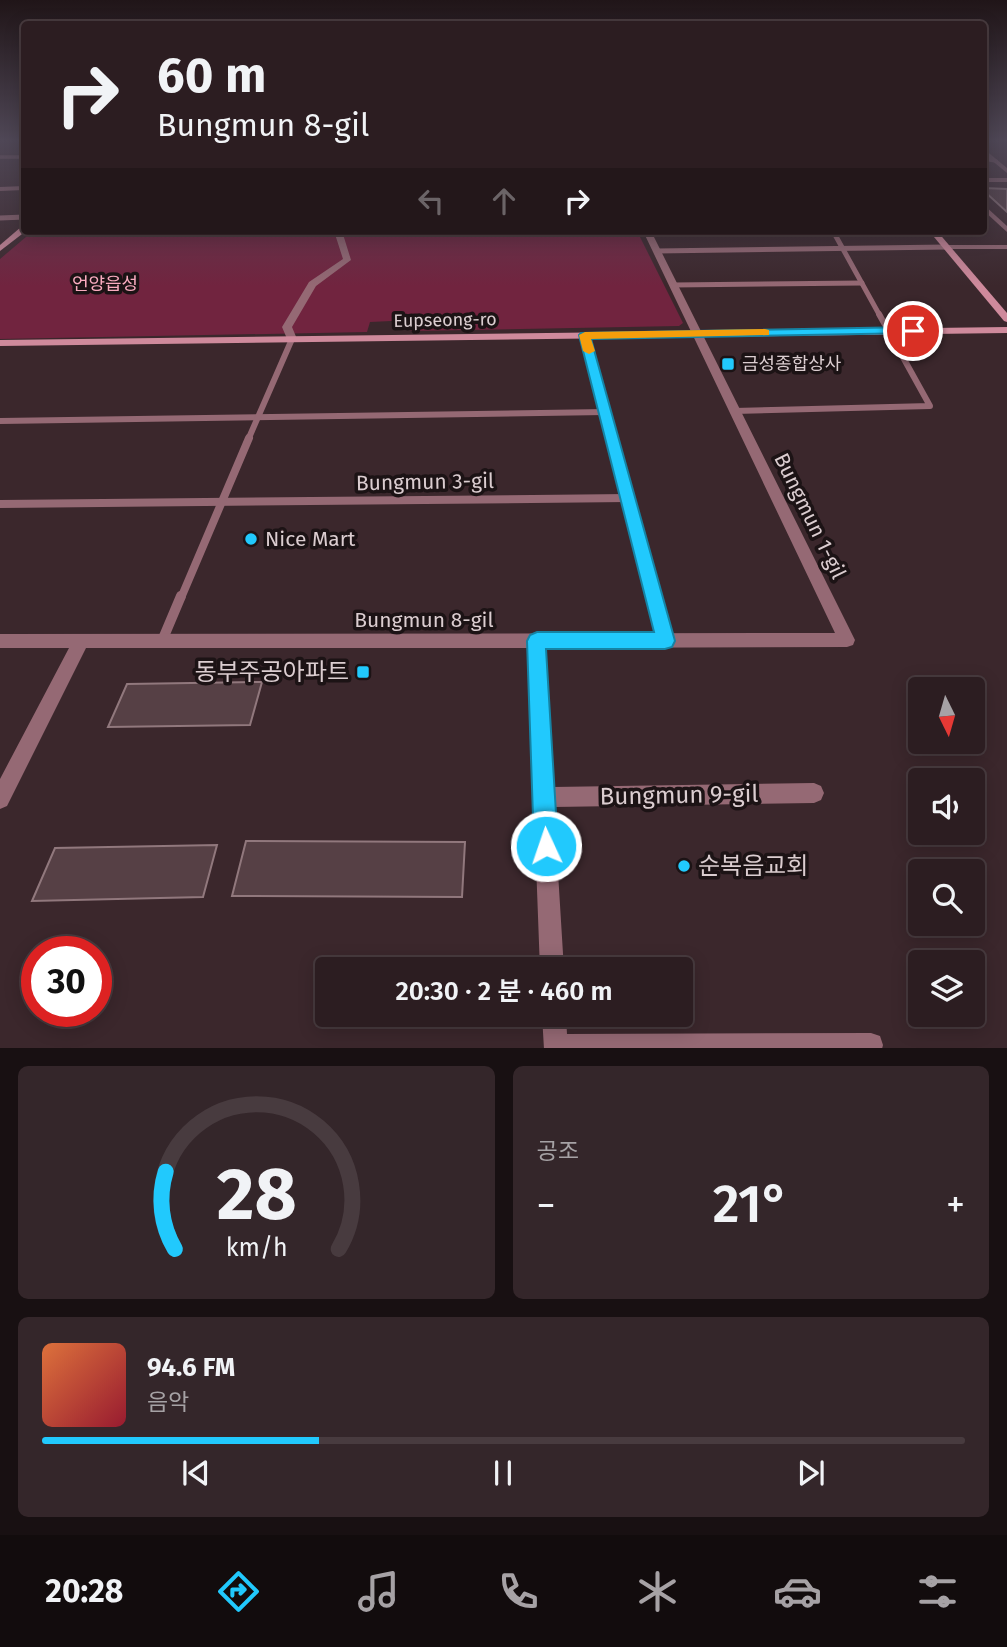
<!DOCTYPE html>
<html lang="ko">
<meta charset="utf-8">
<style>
:root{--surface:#2c1d21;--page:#34262a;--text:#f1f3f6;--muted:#a6a2a5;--line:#483b3f;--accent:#21c9fd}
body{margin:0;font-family:"Fira Sans","Noto Sans KR",sans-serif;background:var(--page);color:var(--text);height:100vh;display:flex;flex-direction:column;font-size:26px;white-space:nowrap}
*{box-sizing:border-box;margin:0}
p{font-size:23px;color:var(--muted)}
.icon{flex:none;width:38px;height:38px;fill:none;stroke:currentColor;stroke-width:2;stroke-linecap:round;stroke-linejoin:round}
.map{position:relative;height:1048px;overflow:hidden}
.side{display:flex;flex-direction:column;gap:18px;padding:18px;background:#181012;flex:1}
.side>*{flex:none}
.banner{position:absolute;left:21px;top:21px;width:966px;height:214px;border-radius:7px;box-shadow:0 4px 18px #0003,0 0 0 2px var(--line);background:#2c1d21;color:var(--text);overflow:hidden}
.needle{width:46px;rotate:175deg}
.fabs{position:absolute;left:908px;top:677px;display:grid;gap:14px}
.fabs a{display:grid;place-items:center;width:77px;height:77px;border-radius:7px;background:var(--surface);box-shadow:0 4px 18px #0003,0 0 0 2px var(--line);font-size:35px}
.speed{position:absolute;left:21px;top:936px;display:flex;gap:14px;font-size:35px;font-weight:700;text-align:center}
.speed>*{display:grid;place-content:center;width:91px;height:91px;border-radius:50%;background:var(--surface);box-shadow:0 4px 18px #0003,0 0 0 2px var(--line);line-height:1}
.speed .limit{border:10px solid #d22;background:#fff;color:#111}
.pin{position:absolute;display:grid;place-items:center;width:60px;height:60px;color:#fff;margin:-30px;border:4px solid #fff;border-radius:50%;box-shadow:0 2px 7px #0007}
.me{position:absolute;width:77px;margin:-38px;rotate:357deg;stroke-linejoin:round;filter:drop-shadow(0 0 5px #0008)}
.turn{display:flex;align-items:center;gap:24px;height:147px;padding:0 21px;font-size:32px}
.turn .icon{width:91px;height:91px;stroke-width:2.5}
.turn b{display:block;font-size:49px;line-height:60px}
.lanes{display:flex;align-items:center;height:66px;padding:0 21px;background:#0003;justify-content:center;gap:35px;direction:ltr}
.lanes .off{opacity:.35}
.big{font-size:52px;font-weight:600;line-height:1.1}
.side .card{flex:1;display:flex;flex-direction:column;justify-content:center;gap:10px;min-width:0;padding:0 24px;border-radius:10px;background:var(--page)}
.side .dial{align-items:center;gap:0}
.dial svg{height:182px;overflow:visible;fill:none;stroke:var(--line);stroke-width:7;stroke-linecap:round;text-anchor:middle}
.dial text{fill:var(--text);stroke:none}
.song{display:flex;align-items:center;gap:21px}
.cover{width:84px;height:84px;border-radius:10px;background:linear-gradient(135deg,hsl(20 70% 55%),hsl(350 70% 35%))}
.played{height:7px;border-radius:4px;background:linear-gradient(90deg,var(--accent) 30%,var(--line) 30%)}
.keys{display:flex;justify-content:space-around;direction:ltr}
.heat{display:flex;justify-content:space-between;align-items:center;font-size:38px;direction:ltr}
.side .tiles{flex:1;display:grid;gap:18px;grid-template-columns:1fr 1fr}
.card:last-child{grid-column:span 2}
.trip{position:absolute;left:315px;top:957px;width:378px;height:70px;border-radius:7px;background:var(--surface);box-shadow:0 4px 18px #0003,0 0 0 2px var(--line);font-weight:600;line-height:70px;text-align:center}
.tabs{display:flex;height:112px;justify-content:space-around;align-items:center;background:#120c0d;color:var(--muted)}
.tabs .icon{width:49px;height:49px}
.tabs .selected{color:var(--accent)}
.tabs b{font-size:32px;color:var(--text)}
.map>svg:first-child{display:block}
</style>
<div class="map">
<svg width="1007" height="1049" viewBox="0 0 1007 1049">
<rect width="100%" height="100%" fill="#3b272c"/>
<polygon fill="#71243f" points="33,231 637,231 683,323 679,326 411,331 413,320 370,322 367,332 0,339 0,259"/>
<g fill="#564045" stroke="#91787d" stroke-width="2">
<polygon points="984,188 1007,189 1007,212 984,191"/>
<polygon points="262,682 250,725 108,727 127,684"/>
<polygon points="246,841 465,842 462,897 232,896"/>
<polygon points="217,845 203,897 32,901 55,848"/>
</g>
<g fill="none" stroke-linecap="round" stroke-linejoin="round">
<g stroke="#956974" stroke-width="3.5">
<polyline points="0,157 24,157"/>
<polyline points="984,159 996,161"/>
<polyline points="6,218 24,217"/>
</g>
<g stroke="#956974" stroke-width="5">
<polyline points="0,218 24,217"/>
<polyline points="833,231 880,316"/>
<polyline points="656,251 946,247"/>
<polyline points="673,285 862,283"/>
</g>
<g stroke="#956974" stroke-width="6">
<polyline points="585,335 612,440"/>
<polyline points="734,411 930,406 879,314"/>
<polyline points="0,421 605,412"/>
<polyline points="248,440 292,339"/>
</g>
<g stroke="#956974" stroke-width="8">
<polyline points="612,438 654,598"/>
<polyline points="0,504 628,498"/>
<polyline points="181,598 249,438"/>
</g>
<g stroke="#956974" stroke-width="10">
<polyline points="653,596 665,641"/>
<polyline points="162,641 181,596"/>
</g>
<g fill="#956974" fill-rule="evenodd">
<polygon points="998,139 1007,139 1007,142 999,140"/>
<polygon points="984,149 1007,168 1007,173 984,154"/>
<rect x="984" y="178" width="23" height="4"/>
<polygon points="24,186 24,190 0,191 0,187"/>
<polygon points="984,205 1007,226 1007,232 984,211"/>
<polygon points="334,231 342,231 351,260 316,286 292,327 297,339 288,341 282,327 309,282 343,259"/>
<polygon points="643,231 651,231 855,640 853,645 847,647 545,648 553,787 814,783 821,786 824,793 821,800 814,803 554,807 564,970 540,970 528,648 86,648 7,806 0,809 0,779 69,648 0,648 0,634 835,633"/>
<polygon points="943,245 1007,245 1007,249 946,249 942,247"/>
<polygon points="542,1015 566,1015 567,1034 871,1033 880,1036 883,1045 882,1049 544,1049"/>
</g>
<g fill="#cf8a9c" fill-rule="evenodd">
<polygon points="21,227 24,227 26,231 0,251 0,245"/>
<polygon points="929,231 937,231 1007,313 1007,322 1004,321"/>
<polygon points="1007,327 1007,333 0,346 0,340"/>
</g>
</g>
<linearGradient id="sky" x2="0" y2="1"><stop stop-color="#201518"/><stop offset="0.49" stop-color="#4f4756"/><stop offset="1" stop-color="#4f4756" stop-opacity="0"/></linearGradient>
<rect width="1007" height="286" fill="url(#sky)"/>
<polygon fill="#21c9fd" stroke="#1583a4" stroke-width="2" points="913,327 919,331 917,333 591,339 675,641 672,647 665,649 546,649 558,846 554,854 546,858 538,854 534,846 527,641 530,635 537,632 654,632 579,335 581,333"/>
<polygon fill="#f59e0b" points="765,329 769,330 769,335 591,339 595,351 589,354 583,351 579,335 585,332"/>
<g fill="#21c9fd" stroke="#1c1315" stroke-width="2.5">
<rect x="721" y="357" width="14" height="14" rx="3.5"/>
<circle cx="251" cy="539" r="7"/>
<rect x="356" y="665" width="14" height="14" rx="3.5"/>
<circle cx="684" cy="866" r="7"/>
</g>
<g text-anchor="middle" stroke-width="7" stroke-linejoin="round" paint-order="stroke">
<g font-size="18" fill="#f9abbf" stroke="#1c1315">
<text x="105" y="290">언양읍성</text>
</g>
<g font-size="18" fill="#dbcdd0" stroke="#1c1315">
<text transform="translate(445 320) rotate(-1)" y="6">Eupseong-ro</text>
</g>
<g font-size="18" fill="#dbcdd0" stroke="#1c1315" text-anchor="start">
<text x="742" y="370">금성종합상사</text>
</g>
<g font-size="21" fill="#dbcdd0" stroke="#1c1315">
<text transform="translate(425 482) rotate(-1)" y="7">Bungmun 3-gil</text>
<text transform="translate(810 516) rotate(64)" y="7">Bungmun 1-gil</text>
<text x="424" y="627">Bungmun 8-gil</text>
</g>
<g font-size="21" fill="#dbcdd0" stroke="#1c1315" text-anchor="start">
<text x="265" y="546">Nice Mart</text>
</g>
<g font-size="24" fill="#dbcdd0" stroke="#1c1315" text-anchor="end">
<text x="349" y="680">동부주공아파트</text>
<text x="698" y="874" text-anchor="start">순복음교회</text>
</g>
<g font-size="24" fill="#dbcdd0" stroke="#1c1315">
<text transform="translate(679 795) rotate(-1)" y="8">Bungmun 9-gil</text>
</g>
</g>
</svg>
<div class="fabs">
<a><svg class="needle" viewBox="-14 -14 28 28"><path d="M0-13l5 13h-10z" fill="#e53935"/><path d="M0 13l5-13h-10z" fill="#a6a2a5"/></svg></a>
<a><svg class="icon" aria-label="sound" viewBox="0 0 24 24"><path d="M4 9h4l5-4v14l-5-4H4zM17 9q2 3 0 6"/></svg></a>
<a><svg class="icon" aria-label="search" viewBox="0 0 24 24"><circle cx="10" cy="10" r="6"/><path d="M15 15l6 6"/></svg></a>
<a><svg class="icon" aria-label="layers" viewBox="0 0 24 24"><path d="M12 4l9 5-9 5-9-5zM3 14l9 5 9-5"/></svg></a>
</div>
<div class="speed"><div class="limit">30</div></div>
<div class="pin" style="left:913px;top:331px;background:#d93025"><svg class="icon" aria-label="arrive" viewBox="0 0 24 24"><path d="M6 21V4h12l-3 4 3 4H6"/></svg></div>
<svg class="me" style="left:546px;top:846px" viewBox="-20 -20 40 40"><circle r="17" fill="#21c9fd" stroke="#fff" stroke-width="3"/><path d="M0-11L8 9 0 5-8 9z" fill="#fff"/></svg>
<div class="trip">20:30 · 2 분 · 460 m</div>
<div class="banner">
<div class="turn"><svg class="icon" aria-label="right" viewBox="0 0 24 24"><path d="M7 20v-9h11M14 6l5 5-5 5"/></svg><div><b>60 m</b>Bungmun 8-gil</div></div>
<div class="lanes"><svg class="icon off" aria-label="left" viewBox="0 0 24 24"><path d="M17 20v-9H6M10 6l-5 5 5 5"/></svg><svg class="icon off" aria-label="ahead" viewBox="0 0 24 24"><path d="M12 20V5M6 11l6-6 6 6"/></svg><svg class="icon" aria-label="right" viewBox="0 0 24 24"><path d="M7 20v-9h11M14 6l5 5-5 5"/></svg></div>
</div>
</div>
<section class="side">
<div class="tiles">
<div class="card dial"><svg viewBox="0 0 100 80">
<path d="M14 69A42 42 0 1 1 86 69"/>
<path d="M14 69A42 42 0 0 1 10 35" stroke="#21c9fd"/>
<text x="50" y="56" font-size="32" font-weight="700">28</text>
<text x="50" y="72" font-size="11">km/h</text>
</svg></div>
<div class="card"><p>공조</p>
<div class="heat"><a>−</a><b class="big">21°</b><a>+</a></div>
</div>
<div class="card">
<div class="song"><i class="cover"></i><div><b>94.6 FM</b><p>음악</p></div></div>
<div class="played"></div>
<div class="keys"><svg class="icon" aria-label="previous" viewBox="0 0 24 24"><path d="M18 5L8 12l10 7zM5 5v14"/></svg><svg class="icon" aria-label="pause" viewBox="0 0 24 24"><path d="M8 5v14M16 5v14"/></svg><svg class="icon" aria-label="next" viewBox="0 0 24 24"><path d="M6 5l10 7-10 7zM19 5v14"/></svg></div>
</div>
</div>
</section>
<nav class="tabs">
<b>20:28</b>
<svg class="icon selected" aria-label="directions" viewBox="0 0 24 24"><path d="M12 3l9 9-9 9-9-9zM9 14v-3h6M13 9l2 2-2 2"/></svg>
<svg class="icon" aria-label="music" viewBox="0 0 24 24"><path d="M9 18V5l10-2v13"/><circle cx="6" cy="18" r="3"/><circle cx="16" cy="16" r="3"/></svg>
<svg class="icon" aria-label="phone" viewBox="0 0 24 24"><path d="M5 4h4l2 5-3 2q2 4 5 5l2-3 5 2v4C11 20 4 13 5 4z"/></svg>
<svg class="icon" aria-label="climate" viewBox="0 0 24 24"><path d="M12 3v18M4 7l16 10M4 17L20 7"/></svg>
<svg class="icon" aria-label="car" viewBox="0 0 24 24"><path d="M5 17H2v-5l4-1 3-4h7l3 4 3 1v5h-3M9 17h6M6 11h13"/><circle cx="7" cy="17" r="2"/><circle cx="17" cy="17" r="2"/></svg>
<svg class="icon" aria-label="filters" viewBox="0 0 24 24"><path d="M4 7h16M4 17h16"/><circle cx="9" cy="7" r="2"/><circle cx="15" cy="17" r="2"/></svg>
</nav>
